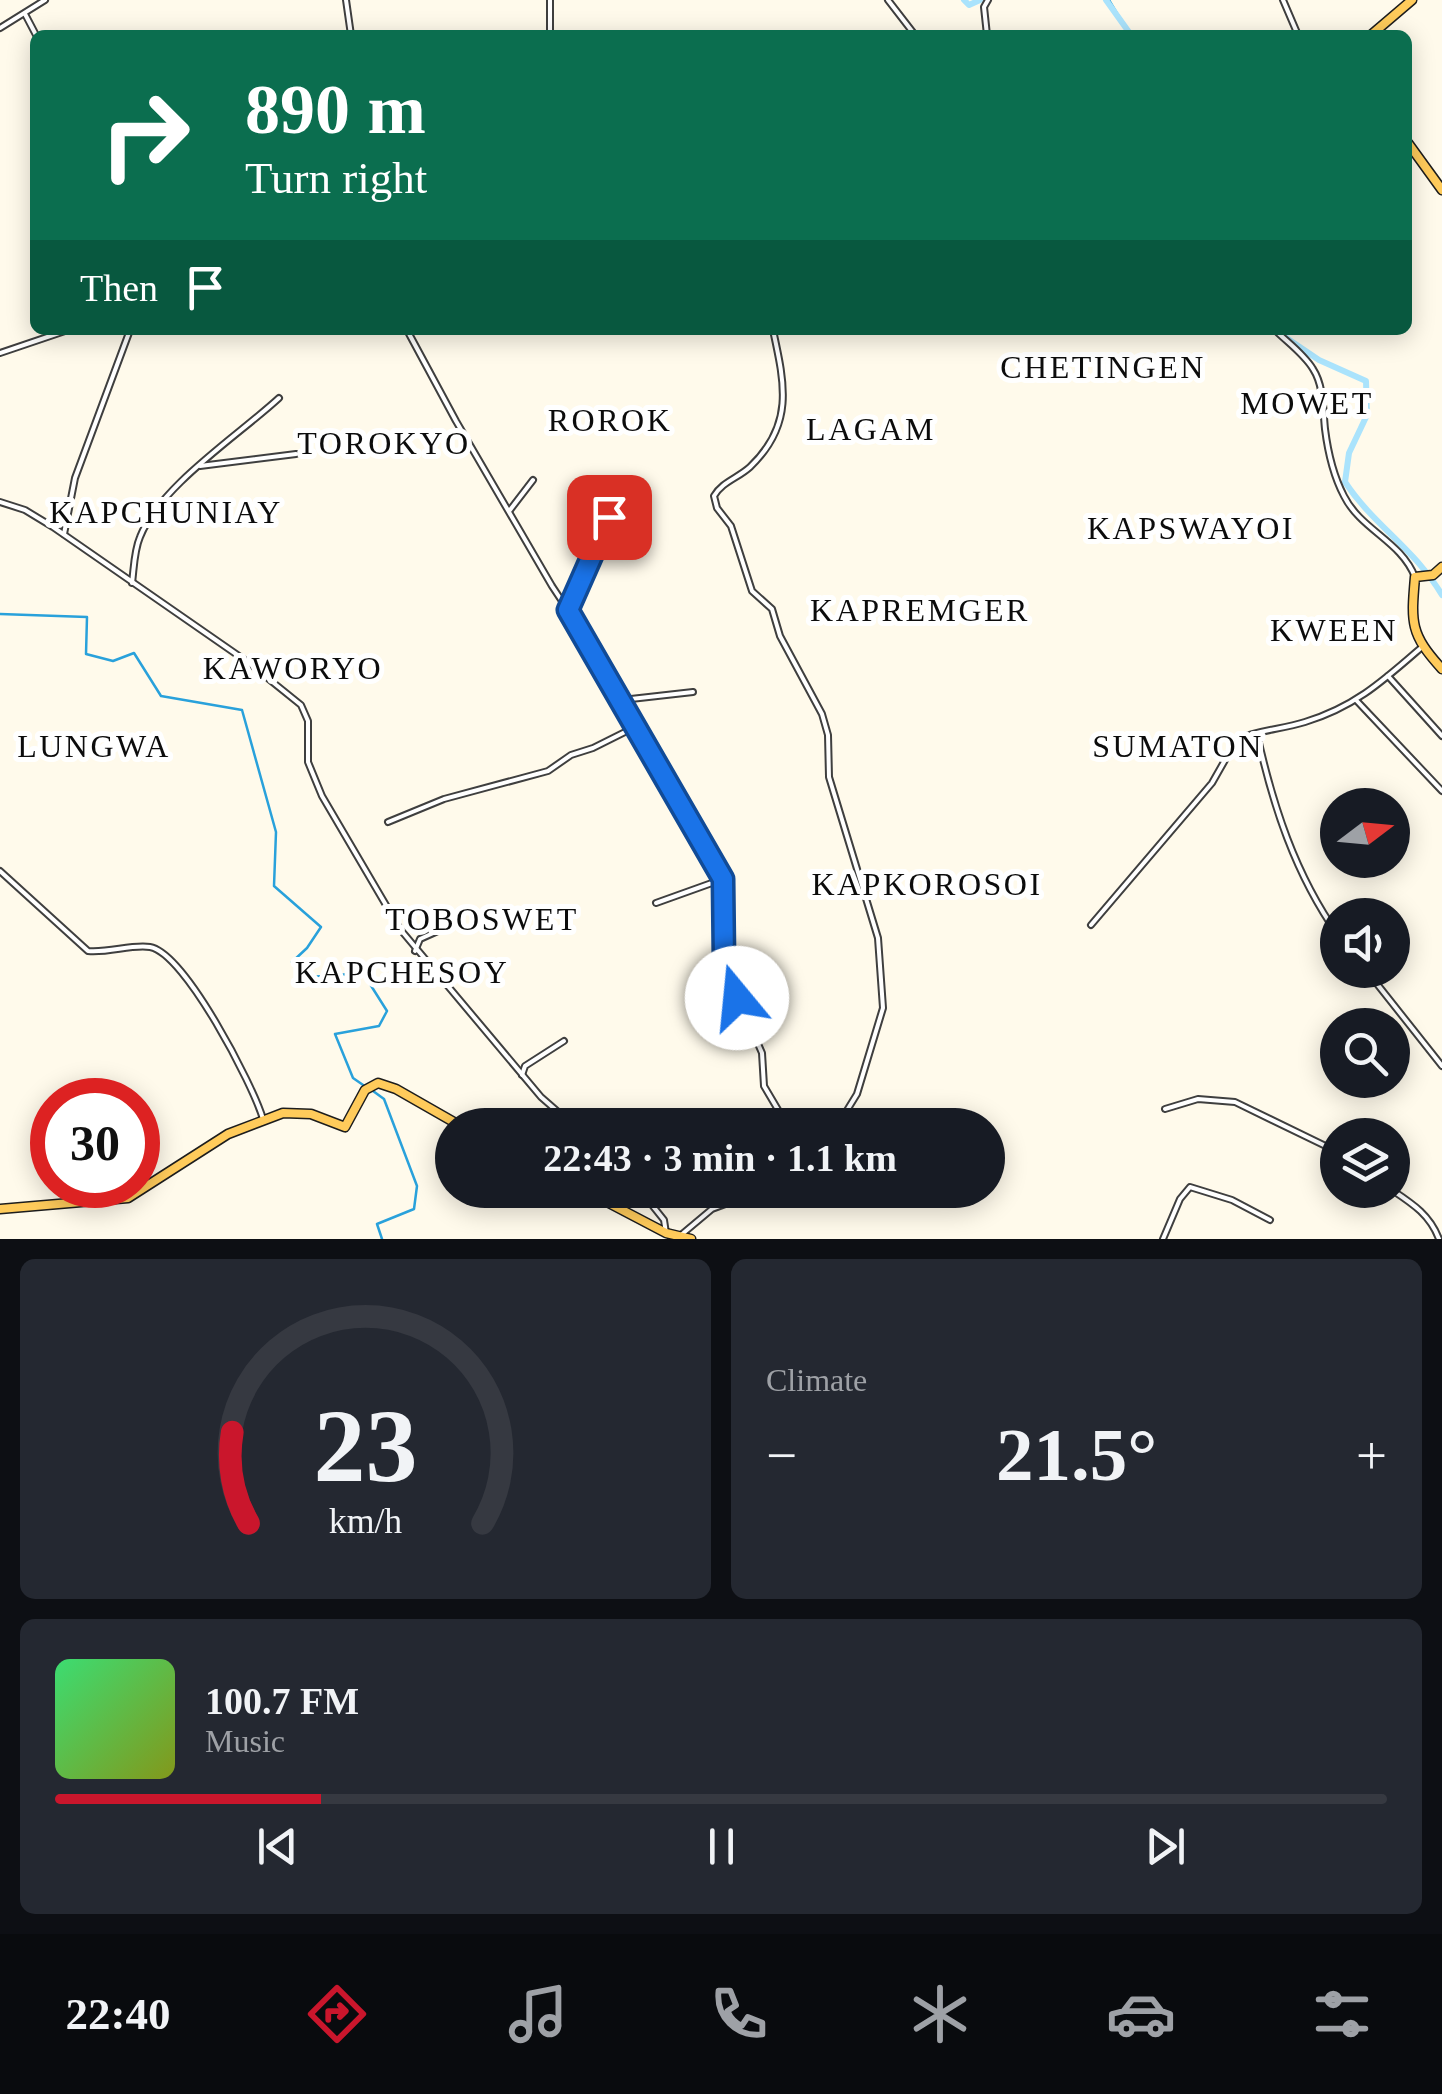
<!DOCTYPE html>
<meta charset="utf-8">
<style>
:root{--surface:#171b24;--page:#242831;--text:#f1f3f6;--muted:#9ea1a6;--line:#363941;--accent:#ca162c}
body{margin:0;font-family:"Times New Roman",serif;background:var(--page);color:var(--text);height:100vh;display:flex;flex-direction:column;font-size:38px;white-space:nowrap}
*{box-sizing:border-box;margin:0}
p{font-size:32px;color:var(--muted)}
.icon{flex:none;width:55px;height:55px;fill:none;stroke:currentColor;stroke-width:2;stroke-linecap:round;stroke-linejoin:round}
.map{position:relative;height:1239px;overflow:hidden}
.details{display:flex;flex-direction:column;gap:20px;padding:20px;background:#0d0f14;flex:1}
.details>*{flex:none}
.guide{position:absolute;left:30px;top:30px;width:1382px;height:305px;border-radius:15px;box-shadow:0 5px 25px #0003;background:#0b6e4f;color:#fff;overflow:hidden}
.needle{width:65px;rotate:74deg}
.fabs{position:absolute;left:1320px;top:788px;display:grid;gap:20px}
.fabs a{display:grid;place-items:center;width:90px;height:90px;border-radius:50%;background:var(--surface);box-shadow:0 5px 25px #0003;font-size:50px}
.speed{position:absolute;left:30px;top:1078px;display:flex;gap:20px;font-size:50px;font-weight:700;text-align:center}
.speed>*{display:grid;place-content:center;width:130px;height:130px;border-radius:50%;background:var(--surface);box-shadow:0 5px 25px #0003;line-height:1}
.speed .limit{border:15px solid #d22;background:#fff;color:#111}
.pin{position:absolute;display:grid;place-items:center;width:85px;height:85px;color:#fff;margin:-42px;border-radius:20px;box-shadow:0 5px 15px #0006}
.me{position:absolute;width:110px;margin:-55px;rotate:343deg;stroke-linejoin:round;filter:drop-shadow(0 0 8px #0008)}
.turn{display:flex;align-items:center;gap:35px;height:210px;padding:0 50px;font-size:45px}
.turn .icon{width:130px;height:130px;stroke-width:2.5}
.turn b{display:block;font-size:70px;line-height:85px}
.then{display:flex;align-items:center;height:95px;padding:0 50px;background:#0003;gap:20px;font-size:38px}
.big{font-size:75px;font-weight:800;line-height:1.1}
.details .widget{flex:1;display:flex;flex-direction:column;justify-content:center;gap:15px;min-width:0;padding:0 35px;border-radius:15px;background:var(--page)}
.details .dial{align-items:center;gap:0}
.dial svg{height:260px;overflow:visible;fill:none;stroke:var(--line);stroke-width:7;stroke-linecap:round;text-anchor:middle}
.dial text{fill:var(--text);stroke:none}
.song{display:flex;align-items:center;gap:30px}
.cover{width:120px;height:120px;border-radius:15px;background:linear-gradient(135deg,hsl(140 70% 55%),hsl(70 70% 35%))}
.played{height:10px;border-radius:5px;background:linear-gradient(90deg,var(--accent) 20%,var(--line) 20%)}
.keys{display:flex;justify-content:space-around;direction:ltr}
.heat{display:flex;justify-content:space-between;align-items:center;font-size:55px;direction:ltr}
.details .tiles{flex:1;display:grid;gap:20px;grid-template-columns:1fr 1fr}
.widget:last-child{grid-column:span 2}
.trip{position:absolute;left:435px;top:1108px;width:570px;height:100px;border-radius:50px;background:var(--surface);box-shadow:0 5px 25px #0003;font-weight:800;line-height:100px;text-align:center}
.tabs{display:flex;height:160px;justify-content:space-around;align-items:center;background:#090b0e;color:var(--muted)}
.tabs .icon{width:70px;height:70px}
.tabs .current{color:var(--accent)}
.tabs b{font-size:45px;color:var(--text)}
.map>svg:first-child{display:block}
</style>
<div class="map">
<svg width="1442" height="1239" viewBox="0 0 1442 1239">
<rect width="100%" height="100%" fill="#fffaeb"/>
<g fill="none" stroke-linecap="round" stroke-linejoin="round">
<g stroke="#29a1db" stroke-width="2.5">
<polyline points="1109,0 1130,35"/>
<polyline points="0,614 87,617 86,654 113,661 134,653 161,696 242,710 276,832 274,886 321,927 307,948 292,962 310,977 363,973 387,1011 379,1026 335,1034 353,1078 366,1087"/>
<polyline points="373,1091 384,1099 417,1186 414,1209 377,1224 382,1239"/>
</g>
<g stroke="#aae3fc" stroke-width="6">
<polyline points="964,0 969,5 980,0"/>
<polyline points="1106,0 1131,35"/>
<path d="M1281 330 1282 335 1319 360 1366 381 1367 415 1349 453 1345 482C1374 526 1414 548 1442 595"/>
</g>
<defs>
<g id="street">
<polyline points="346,0 351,35"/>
<polyline points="888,0 915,35"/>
<polyline points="1283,0 1298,35"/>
<polyline points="25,14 36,35"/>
<polyline points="0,28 45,0"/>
<polyline points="550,35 550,0"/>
<polyline points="987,35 984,7 988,0"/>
<polyline points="407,330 456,421 552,586 589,642 717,868 725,889 723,950 726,971 762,1053 764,1086 787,1125"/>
<path d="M773 330C785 385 794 425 750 467 738 478 722 482 714 496L717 508 731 526 752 591 772 609 780 636 822 714 828 735 829 777 878 938 883 1008 857 1094 838 1125"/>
<path d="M1275 330C1287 342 1304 354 1313 369 1324 386 1323 410 1325 429 1328 453 1333 475 1344 496 1361 530 1401 541 1415 577"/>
<polyline points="0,353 68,330"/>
<polyline points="200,466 296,454"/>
<polyline points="0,502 25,510 53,527 249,663 301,705 308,721 308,762 322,796 400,929 541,1097 573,1125"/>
<polyline points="510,510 533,480"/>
<polyline points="64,534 75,478 130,330"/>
<path d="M132 583C134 568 134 551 140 537 160 486 239 435 279 398"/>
<polyline points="568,609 609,517"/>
<polyline points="1388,676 1442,736"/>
<polyline points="622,700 693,692"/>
<polyline points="1356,700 1442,791"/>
<path d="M1257 734C1273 806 1295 874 1338 935"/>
<polyline points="388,822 444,799 548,771 571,755 593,748 637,726"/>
<path d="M0 871 88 951C109 953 132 944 150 947 185 953 253 1085 263 1119"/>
<polyline points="656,903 723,879"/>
<path d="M1091 925 1212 783 1237 739C1259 730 1283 729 1305 722 1355 707 1384 680 1422 647"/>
<polyline points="415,951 420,939 440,930 439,919"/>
<polyline points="1366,970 1442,1066"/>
<polyline points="522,1075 525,1066 564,1041"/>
<polyline points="1165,1109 1198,1099 1235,1102 1338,1152"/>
<polyline points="640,1190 664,1220 666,1233"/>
<path d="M1392 1190C1413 1204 1430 1215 1439 1239"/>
<polyline points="681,1235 712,1209 763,1190"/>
<polyline points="1163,1239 1180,1199 1190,1187 1232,1200 1270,1220"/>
</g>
<g id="primary">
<polyline points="1371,35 1412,0"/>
<polyline points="1408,143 1442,190"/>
<path d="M1442 567 1433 575 1415 577C1411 623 1410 634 1442 669"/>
<polyline points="584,1190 666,1233 691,1239"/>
<polyline points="0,1209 128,1198 228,1134 283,1113 311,1114 345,1127 365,1090 378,1083 396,1089 459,1125"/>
</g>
</defs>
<use href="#street" stroke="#3f3f3f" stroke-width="8"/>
<use href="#primary" stroke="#1d1d1d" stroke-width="11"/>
<use href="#street" stroke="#fff" stroke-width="4"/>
<use href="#primary" stroke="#ffcb5b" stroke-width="8"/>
</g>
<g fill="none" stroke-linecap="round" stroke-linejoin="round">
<defs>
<polyline id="route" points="609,517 568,610 723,879 724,961 737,998"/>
</defs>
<use href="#route" stroke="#114b97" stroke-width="25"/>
<use href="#route" stroke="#1a73e8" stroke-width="18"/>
</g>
<g text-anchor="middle" stroke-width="10" stroke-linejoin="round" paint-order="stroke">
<g font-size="32" letter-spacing="2.5" fill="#0c0c0c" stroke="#fff">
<text x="1103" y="378">CHETINGEN</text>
<text x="1307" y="414">MOWET</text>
<text x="610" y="431">ROROK</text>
<text x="871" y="440">LAGAM</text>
<text x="384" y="454">TOROKYO</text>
<text x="166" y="523">KAPCHUNIAY</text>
<text x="1191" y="539">KAPSWAYOI</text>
<text x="920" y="621">KAPREMGER</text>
<text x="1334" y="641">KWEEN</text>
<text x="293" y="679">KAWORYO</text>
<text x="94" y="757">LUNGWA</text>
<text x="1178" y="757">SUMATON</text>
<text x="927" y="895">KAPKOROSOI</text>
<text x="482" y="930">TOBOSWET</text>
<text x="402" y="983">KAPCHESOY</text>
</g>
</g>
</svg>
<div class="fabs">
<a><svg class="needle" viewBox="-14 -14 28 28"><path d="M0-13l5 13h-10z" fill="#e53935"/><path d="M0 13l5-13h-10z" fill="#9ea1a6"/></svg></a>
<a><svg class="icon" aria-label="sound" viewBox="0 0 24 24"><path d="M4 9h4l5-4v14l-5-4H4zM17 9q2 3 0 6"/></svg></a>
<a><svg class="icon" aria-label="search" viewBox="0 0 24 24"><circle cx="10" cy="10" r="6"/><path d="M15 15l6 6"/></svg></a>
<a><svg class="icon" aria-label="layers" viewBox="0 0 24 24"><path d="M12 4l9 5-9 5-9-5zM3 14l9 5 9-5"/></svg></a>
</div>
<div class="speed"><div class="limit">30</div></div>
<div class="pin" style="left:609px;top:517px;background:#d93025"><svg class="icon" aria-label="arrive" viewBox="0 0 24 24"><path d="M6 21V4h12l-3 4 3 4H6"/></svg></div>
<svg class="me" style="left:737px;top:998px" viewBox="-20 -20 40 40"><circle r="19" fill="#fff"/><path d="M0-13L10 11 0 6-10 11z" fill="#1a73e8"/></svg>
<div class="trip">22:43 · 3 min · 1.1 km</div>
<div class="guide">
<div class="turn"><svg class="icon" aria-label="right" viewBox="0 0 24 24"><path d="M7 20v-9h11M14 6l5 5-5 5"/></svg><div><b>890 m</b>Turn right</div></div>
<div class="then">Then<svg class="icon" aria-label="arrive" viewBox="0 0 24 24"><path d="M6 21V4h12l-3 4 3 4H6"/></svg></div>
</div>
</div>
<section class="details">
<div class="tiles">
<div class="widget dial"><svg viewBox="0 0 100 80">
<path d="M14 69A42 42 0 1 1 86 69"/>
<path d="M14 69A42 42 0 0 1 9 41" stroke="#ca162c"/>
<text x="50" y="56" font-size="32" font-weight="700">23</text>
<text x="50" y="72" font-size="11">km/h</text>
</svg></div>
<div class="widget"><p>Climate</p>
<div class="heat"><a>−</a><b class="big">21.5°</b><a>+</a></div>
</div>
<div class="widget">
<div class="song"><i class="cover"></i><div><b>100.7 FM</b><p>Music</p></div></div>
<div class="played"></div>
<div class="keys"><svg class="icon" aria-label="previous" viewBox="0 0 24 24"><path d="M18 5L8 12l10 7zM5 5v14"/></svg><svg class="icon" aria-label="pause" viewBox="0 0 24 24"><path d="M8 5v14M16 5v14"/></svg><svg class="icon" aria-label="next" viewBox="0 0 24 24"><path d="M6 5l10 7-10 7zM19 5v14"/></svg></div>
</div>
</div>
</section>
<nav class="tabs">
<b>22:40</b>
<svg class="icon current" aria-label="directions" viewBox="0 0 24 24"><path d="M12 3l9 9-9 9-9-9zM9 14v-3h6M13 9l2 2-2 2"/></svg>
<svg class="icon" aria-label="music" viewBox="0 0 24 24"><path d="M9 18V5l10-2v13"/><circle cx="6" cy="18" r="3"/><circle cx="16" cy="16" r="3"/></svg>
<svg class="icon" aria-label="phone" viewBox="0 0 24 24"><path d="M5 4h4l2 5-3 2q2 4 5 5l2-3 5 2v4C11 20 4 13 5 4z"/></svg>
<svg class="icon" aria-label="climate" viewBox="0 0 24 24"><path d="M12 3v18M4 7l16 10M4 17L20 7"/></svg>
<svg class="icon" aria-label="car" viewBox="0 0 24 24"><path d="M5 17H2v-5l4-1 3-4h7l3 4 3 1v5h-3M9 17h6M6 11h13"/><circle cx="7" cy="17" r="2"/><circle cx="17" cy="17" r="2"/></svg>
<svg class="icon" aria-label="filters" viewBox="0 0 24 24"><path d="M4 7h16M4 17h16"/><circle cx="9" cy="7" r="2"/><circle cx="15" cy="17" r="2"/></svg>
</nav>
